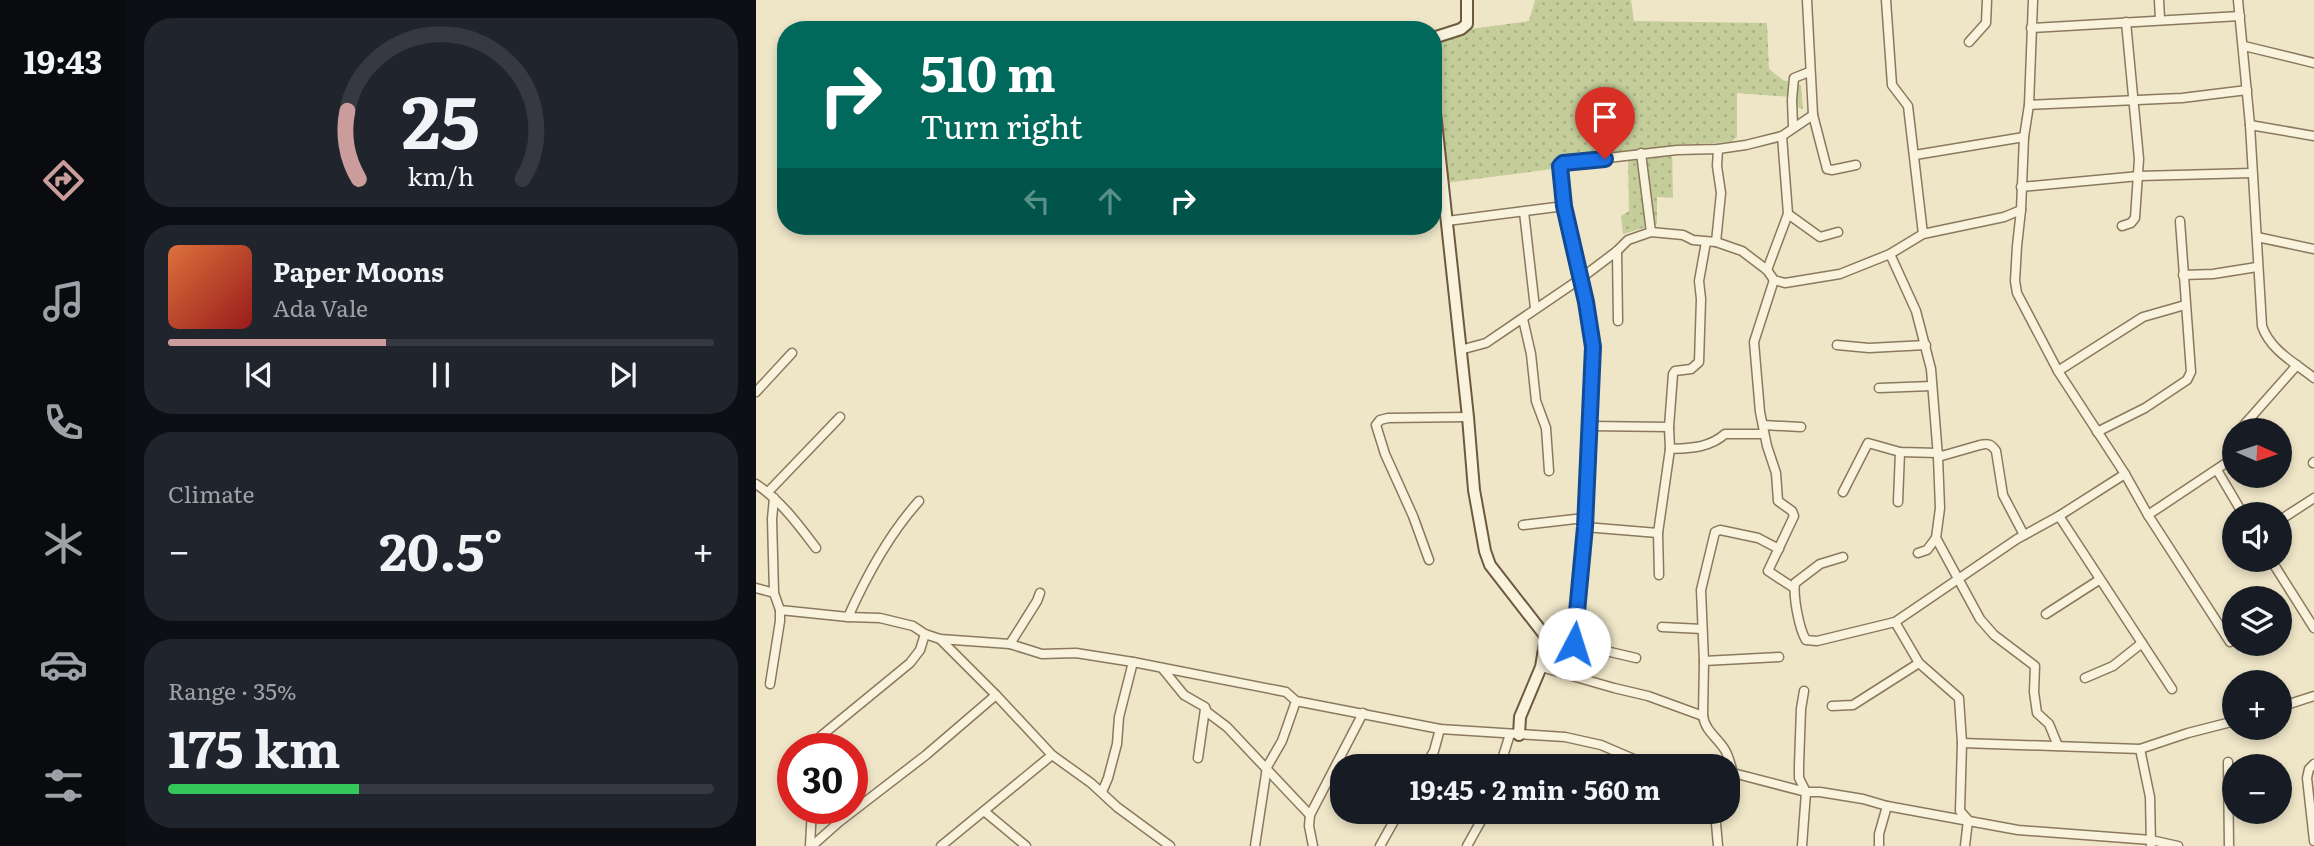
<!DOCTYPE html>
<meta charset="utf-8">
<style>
:root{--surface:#171b24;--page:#20242c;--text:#f1f3f6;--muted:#9ea1a6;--line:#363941;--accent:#ca9c9b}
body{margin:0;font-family:Literata,serif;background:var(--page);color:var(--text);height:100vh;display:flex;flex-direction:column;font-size:26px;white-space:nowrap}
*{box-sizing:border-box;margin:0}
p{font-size:23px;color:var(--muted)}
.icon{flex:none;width:38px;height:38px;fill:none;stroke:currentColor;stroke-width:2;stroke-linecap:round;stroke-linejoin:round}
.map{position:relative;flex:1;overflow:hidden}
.drawer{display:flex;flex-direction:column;gap:18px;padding:18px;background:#0d0f14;width:630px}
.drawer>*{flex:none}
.top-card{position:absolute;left:21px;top:21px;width:665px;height:214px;border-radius:28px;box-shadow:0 4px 10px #0003;background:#00695c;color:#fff;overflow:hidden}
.needle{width:46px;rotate:93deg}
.tools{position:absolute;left:1466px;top:418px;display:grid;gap:14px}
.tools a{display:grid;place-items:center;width:70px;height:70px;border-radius:50%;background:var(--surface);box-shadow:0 4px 10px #0003;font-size:35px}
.speed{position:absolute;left:21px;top:733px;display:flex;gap:14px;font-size:35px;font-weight:700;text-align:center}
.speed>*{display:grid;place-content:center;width:91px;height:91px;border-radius:50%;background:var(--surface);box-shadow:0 4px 10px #0003;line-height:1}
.speed .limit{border:10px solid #d22;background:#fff;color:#111}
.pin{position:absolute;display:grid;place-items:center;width:60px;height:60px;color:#fff;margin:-72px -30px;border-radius:50% 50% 50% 0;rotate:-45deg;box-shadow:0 0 7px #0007}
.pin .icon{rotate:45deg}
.me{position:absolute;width:77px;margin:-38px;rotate:5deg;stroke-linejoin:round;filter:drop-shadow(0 0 5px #0008)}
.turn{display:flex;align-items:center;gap:24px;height:147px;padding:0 28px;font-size:32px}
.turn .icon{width:91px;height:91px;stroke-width:2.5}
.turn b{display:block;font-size:49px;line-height:60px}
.lanes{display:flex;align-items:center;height:66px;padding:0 28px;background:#0003;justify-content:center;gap:35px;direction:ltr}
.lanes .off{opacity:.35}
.big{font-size:52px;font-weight:700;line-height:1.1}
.drawer .card{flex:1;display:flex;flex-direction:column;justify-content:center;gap:10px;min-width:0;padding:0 24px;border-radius:28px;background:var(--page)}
.drawer .dial{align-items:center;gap:0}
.dial svg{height:182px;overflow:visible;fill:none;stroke:var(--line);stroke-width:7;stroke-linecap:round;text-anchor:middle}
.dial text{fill:var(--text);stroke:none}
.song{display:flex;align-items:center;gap:21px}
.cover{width:84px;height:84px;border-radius:10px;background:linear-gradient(135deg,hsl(20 70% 55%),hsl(0 70% 35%))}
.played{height:7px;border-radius:4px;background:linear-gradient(90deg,var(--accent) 40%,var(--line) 40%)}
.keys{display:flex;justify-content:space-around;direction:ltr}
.heat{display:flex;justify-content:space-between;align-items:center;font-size:38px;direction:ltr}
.charge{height:10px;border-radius:5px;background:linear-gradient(90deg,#34c759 35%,var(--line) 0)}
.trip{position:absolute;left:574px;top:754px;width:410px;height:70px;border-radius:28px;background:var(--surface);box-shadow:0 4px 10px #0003;font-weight:700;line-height:70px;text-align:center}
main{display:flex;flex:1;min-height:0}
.menu{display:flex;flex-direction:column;width:126px;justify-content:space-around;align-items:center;background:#090b0e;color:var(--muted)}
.menu .icon{width:49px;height:49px}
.menu .on{color:var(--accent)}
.menu b{font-size:32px;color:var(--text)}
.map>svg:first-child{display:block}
</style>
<main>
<nav class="menu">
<b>19:43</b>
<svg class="icon on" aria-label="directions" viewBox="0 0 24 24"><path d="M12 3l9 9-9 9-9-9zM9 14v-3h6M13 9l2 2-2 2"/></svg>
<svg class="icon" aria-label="music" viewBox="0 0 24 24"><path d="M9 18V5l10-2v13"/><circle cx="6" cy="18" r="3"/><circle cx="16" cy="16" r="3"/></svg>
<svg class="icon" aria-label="phone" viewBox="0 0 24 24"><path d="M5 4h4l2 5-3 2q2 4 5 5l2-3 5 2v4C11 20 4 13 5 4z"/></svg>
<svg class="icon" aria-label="climate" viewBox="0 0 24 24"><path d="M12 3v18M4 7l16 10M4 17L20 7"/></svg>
<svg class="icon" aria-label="car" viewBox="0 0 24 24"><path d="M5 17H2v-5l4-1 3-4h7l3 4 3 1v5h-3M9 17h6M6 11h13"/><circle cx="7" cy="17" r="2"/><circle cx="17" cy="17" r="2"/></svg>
<svg class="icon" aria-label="filters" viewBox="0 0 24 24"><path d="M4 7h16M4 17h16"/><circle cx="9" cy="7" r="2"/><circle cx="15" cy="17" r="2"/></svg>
</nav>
<section class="drawer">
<div class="card dial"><svg viewBox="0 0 100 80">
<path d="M14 69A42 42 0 1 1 86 69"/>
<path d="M14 69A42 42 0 0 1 9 39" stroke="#ca9c9b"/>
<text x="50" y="56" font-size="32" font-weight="700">25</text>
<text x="50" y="72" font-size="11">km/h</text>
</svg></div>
<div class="card">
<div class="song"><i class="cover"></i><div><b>Paper Moons</b><p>Ada Vale</p></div></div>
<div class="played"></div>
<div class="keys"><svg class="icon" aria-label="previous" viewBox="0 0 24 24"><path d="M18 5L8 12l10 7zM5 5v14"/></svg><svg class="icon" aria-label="pause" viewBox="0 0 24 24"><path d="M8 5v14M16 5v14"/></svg><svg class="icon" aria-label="next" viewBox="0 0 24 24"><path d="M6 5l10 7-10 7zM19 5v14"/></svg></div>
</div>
<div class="card"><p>Climate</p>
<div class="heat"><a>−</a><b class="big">20.5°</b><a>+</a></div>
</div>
<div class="card"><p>Range · 35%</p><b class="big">175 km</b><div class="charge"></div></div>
</section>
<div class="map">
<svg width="1558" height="846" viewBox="0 0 1558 846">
<defs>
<pattern id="grass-dots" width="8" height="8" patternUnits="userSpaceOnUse" patternTransform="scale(1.75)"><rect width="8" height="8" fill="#c5ce9b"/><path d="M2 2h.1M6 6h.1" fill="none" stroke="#aab185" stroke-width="1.8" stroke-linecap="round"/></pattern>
</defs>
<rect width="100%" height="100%" fill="#efe6c8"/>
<polygon fill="url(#grass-dots)" points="779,0 875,0 878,21 1011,23 1013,69 1027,80 1045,85 1047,109 1043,108 1035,97 981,93 981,137 975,142 916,145 917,198 901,197 901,224 867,234 865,216 873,211 872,159 689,183 677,68 677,34 773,21"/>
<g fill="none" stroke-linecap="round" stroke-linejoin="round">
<defs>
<g id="street">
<polyline points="1130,0 1136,85 1152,106 1167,234"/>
<polyline points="1277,0 1273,105 1268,137 1265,210 1261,246 1259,281 1261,293 1302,371 1369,474 1392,515"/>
<polyline points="1403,0 1404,19"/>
<path d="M1482 0 1494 125 1506 326C1514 350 1539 363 1558 378"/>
<polyline points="1275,28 1484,16"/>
<polyline points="1213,42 1230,23 1231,0"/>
<polyline points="1488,46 1558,63"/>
<polyline points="1273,105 1426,98 1491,90"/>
<polyline points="1057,115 1071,169 1076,170 1100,165"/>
<polyline points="1494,125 1558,136"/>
<polyline points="1037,126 1036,100 1038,78 1053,72"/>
<polyline points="885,153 895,232"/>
<polyline points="1159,155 1268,137"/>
<polyline points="1265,187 1383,176 1496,173"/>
<polyline points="768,212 779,308"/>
<polyline points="1032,214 1064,237 1082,232"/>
<polyline points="691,221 808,206"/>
<polyline points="1366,226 1375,223 1379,218 1383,159 1370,22"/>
<polyline points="1501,237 1558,249"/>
<polyline points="960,242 965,193 961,166 962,149"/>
<polyline points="861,251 862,321"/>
<polyline points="1134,254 1160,311 1175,369 1182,457 1184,508 1180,538 1224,619 1238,635 1279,666 1278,692 1281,713 1293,724 1302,746"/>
<polyline points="1011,270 1032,214 1026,136"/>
<polyline points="1427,275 1457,274 1501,267"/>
<polyline points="1018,280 998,342 1004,412 1011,446 1020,473 1022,501 1036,511 1038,516 1012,571 1038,588"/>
<polyline points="767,319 775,354 780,401 790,428 793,471"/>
<polyline points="1081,345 1113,348 1170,345"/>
<polyline points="704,350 730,343 824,279 861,251 872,240 895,232 927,235 937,240 960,242 986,251 1011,270 1018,280 1029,283 1084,274 1134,254 1167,234 1248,217 1265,210"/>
<polyline points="1302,371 1387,317 1429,305"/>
<polyline points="1123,388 1176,386"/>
<polyline points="0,392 36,353"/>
<polyline points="1007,425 1045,427"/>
<polyline points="834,426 913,427"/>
<polyline points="1492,430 1488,425 1541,365"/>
<polyline points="1341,432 1389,408 1431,380 1435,372 1424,221"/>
<polyline points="914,449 913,427 917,374 919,371 935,369 943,362 945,299 943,281 950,242"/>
<path d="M1182 457 1224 445C1232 443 1235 444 1240 451L1247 495 1268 535"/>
<polyline points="1557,463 1558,462"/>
<polyline points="1461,470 1487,514"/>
<path d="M0 484C24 500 42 524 60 548"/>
<polyline points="12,492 84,417"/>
<polyline points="1087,492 1112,443 1144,452 1182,453"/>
<polyline points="1142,502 1144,452"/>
<polyline points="1303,516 1416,689"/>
<polyline points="1524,520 1558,498"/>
<polyline points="767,525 828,518"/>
<polyline points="902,533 829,527 837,347 830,302 808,206 804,167 808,163 921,150 962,149 990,145 1026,136 1057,115 1051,0"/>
<polyline points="1162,553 1171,550 1180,538"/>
<path d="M1087 557 1064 564 1039 583C1037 596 1043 629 1050 640L1061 641 1139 622"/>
<polyline points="673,560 657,516 629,454 620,425 624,420 632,418 712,417"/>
<polyline points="1515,560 1558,628"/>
<path d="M903 575 902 533 914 449C935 448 953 448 969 434H1008"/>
<polyline points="0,588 18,593 24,610 92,617 124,618 157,626 169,634 184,639 254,644 286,654 320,653 377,662 530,692 540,701 684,729 809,737 845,745 887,763 914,766"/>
<polyline points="18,593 16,519 18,498"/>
<polyline points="1290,614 1343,580"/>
<path d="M92 617C110 577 133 534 163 501"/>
<polyline points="906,627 946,629"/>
<polyline points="790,637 880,658"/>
<polyline points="184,639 240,695 296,755 335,783 361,807 414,846"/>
<polyline points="1474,642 1392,515 1479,457"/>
<polyline points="254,644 281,601 284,593"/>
<polyline points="818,644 829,527"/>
<polyline points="948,661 1023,657"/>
<polyline points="785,667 858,688 892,696 947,716"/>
<polyline points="406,668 428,695 449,707 451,712 471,727 554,815"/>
<polyline points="1329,678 1357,666 1386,643"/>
<polyline points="14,684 24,621 24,610"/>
<polyline points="1076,706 1097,705 1163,663"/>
<polyline points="1524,707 1558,696"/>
<polyline points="1206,743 1384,749 1432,733 1479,721"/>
<polyline points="60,749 65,736 154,663 164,650 169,634"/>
<polyline points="1384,749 1394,797 1395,846"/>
<polyline points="442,758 449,709"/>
<polyline points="1472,762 1473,846"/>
<polyline points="1558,764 1553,769 1551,778 1558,841"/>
<polyline points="669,766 678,751 684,729"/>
<polyline points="744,766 754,734"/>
<path d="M977 773C975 766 973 757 969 750 962 738 949 731 947 716L948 661 945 590 959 532 964 530 1002 538 1023 549"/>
<polyline points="971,774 977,773 1050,792 1064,792 1107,799 1131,806 1262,830 1395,840 1422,846"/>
<polyline points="346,792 352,778 361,744 363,717 377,662"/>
<polyline points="228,811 270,846"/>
<polyline points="959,812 962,846"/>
<polyline points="54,846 56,808"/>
<polyline points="56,846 83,822 170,755 240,695"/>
<polyline points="185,846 296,755"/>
<polyline points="499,846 511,767 526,741 540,701"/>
<polyline points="557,846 553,826 554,815 607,713"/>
<polyline points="624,846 643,812"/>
<polyline points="711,846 730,812"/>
<polyline points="1046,846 1050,792 1043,778 1043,765 1045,709 1048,691"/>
<polyline points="1123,846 1123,834 1131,806"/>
<polyline points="1209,846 1212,820 1204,811 1206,743 1203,698 1163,663 1139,622 1261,539 1303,516 1369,474"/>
</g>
<g id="secondary">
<polyline points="677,38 705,29 711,24 711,0"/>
<polyline points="677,94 712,417 718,490 729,551 734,565 790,637 785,667 764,717 763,735"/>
</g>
</defs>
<use href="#street" stroke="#8b785d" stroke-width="11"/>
<use href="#secondary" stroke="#6d5940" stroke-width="14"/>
<use href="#street" stroke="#f9f2dc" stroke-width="8"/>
<use href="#secondary" stroke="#f9f2dc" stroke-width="10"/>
</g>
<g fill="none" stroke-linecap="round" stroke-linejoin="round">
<defs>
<polyline id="route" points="818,644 829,527 837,347 830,302 808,206 804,166 807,163 849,159"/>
</defs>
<use href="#route" stroke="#114b97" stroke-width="18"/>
<use href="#route" stroke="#1a73e8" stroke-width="12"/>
</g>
</svg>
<div class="tools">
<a><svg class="needle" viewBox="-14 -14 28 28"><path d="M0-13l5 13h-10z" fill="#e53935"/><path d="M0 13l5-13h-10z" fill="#9ea1a6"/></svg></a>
<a><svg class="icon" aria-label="sound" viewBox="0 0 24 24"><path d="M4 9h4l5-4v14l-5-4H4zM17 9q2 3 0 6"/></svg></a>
<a><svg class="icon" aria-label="layers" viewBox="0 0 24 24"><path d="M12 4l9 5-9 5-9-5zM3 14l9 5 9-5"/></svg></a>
<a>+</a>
<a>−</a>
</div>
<div class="speed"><div class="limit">30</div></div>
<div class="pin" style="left:849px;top:159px;background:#d93025"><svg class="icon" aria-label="arrive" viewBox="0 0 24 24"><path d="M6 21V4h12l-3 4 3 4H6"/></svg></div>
<svg class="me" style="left:818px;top:644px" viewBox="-20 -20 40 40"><circle r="19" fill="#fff"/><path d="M0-13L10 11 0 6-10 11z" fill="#1a73e8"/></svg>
<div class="trip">19:45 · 2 min · 560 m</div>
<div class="top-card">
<div class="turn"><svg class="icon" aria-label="right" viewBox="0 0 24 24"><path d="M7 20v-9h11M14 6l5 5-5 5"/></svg><div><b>510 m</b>Turn right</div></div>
<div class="lanes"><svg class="icon off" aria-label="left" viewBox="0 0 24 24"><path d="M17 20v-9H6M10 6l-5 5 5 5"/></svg><svg class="icon off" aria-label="ahead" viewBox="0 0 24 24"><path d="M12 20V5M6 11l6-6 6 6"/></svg><svg class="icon" aria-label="right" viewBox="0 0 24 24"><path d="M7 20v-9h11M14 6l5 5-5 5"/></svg></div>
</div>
</div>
</main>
